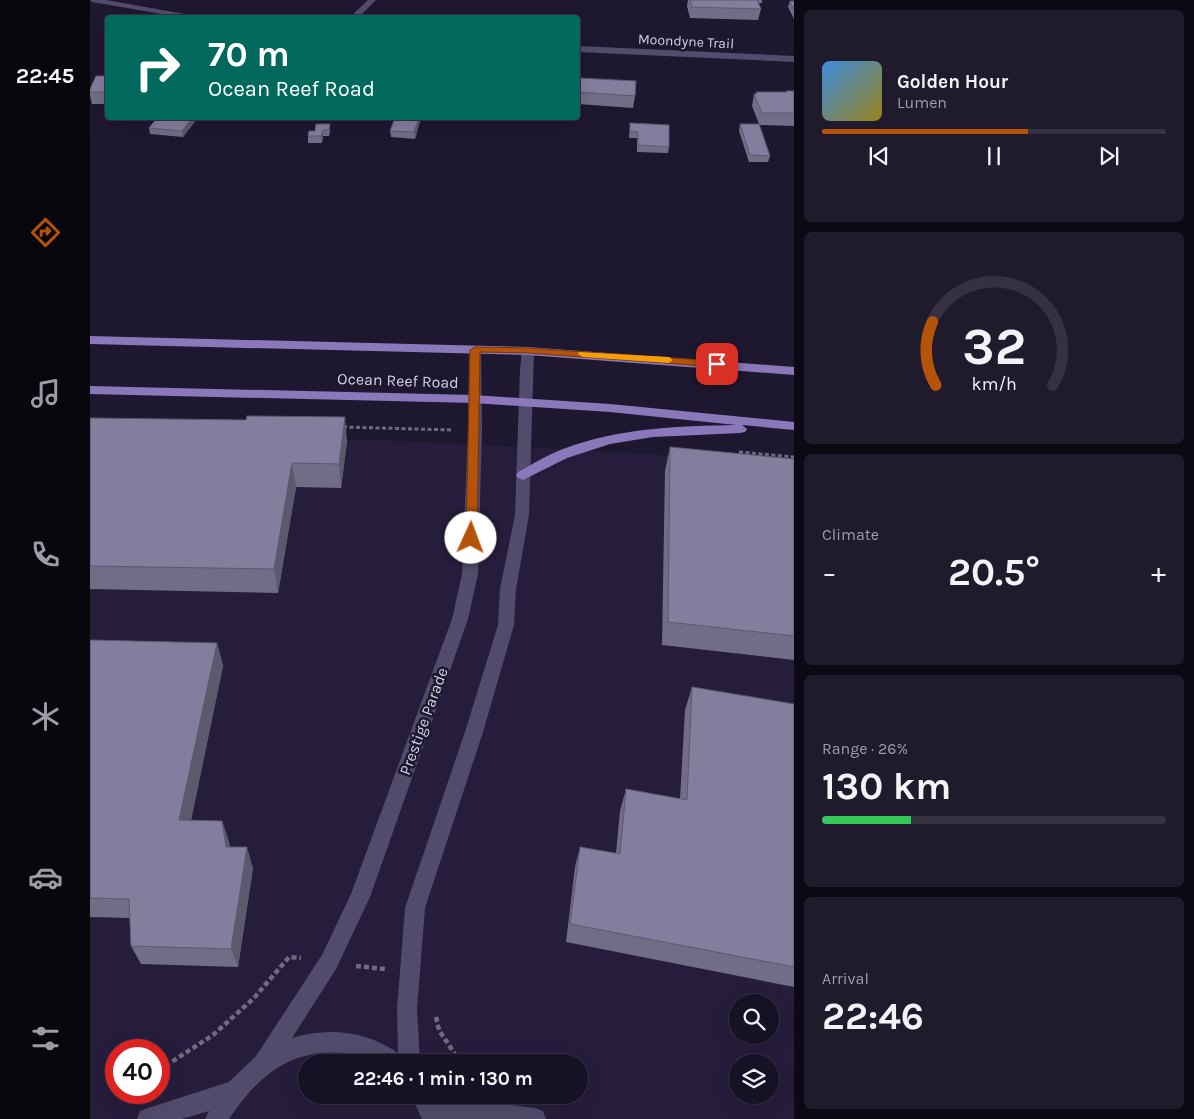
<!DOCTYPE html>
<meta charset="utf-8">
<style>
:root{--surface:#161124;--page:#1f1a2c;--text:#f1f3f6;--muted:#9e9da6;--line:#353141;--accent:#b45309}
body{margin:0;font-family:Karla,sans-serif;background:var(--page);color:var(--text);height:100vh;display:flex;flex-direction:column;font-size:19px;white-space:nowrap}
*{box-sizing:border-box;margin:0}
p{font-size:16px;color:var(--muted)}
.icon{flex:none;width:28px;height:28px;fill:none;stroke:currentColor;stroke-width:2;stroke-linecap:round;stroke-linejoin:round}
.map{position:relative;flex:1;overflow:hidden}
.details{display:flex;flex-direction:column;gap:10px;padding:10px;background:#0c0914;width:400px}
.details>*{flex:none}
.hud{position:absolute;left:15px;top:15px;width:475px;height:105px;border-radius:5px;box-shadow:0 5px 20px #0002,0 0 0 1px var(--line);background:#00695c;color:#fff;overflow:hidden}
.buttons{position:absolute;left:639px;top:994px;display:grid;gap:10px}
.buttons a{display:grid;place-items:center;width:50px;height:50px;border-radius:50%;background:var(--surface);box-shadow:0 5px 20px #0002,0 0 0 1px var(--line);font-size:25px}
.speed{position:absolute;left:15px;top:1039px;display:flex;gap:10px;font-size:25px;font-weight:700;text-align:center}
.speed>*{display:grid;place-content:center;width:65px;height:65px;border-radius:50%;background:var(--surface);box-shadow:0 5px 20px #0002,0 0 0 1px var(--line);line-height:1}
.speed .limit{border:8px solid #d22;background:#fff;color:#111}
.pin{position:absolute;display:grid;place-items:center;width:42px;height:42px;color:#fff;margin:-21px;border-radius:10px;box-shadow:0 2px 8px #0006}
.me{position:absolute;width:55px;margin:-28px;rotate:2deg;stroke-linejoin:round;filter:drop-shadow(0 0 4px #0008)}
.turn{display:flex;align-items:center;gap:18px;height:105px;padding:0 20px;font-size:22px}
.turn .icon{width:65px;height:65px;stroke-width:2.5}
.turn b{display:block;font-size:35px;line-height:42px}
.big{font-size:38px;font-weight:700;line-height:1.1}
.details .widget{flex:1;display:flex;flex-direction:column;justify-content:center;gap:8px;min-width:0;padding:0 18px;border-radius:8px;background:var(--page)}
.details .dial{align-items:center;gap:0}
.dial svg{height:130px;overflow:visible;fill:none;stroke:var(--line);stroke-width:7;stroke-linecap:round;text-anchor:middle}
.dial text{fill:var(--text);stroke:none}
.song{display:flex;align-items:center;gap:15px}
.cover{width:60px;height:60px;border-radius:8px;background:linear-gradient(135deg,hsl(210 70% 55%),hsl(50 70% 35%))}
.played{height:5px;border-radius:2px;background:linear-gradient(90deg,var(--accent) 60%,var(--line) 60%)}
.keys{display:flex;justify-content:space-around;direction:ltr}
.heat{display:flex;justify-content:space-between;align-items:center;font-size:28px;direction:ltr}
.charge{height:8px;border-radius:4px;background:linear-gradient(90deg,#34c759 26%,var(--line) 0)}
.trip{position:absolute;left:208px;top:1054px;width:290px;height:50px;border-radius:25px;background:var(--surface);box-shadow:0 5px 20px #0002,0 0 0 1px var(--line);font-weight:700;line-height:50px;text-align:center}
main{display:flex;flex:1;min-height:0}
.tabs{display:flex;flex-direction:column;width:90px;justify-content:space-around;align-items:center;background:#09070e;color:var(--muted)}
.tabs .icon{width:35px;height:35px}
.tabs .current{color:var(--accent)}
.tabs b{font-size:22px;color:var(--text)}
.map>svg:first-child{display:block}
</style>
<main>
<nav class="tabs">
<b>22:45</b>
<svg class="icon current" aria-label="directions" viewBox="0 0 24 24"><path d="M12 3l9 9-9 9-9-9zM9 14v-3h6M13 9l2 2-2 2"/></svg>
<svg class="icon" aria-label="music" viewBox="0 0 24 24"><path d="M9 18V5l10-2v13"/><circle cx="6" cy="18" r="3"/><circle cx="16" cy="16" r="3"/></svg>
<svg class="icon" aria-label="phone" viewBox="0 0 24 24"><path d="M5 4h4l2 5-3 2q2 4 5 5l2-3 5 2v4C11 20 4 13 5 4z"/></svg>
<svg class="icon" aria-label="climate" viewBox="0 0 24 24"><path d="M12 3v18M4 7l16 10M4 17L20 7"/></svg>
<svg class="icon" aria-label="car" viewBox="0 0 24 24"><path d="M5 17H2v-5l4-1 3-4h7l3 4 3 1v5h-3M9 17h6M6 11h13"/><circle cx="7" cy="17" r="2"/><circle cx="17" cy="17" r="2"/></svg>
<svg class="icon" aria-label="filters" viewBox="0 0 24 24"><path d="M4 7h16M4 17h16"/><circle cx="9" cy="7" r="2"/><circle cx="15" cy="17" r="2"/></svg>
</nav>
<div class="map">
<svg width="704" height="1119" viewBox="0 0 704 1119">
<rect width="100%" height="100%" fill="#1e1730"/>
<path fill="#261d3c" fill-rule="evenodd" d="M0 433 315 441 704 462V1119H0ZM648 1002H680V1035H648ZM26 1050H69V1092H26ZM216 1062H489V1095H216ZM648 1062H680V1095H648Z"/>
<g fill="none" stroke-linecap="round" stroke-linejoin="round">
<g stroke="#706b80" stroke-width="3" stroke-dasharray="4 2.5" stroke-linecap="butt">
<polyline points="253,427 362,430"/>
<polyline points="649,452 704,457"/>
</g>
<g stroke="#706b80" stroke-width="4.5" stroke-dasharray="5 3" stroke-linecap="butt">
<polyline points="266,966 295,969"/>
<polyline points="346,1017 349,1030 370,1062"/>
<polyline points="69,1070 123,1035 164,998 199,957 211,958"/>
</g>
<g fill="#534b6b" fill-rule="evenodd">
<polygon points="0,0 16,0 117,18 95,18 2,2"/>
<polygon points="278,0 286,0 268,18 259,18"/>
<polygon points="488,46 704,56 704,62 488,52"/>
<path d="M385 346 391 350 392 430 388 574 378 619 280 897 246 969 202 1038C239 1027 276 1031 308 1053L307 1009 315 908 375 732 408 625 410 589 425 515 430 370 432 351 438 347 444 351 439 515 426 589 424 625 393 732 335 908 327 1009 330 1062C318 1062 294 1066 284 1062 274 1058 265 1054 255 1053 200 1048 168 1076 139 1119H115L119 1111 92 1119H47L50 1111 58 1108 139 1082 166 1056 232 955 261 894 362 619 372 574 378 430 379 350Z"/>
<polygon points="321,1095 345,1095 445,1108 453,1111 456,1119 332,1119"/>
</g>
<g fill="#8a78bb" fill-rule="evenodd">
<polygon points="0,336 438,347 704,367 704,375 438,355 0,344"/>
<path d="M0 386 384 395 520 404 704 422V430L652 425 657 429 655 432 650 433 563 437 520 444 477 458 433 480 428 478 426 475 428 472C443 464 457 455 473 449 529 428 587 426 646 425L520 412 384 403 0 394Z"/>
</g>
</g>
<g fill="#726c87">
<polygon points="598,0 672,0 672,3 669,3 671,9 668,20 600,18 597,6"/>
<polygon points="700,1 704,1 704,19 698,7"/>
<polygon points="18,76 18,104 2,104 0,96 0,89"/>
<polygon points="488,78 545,96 543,108 488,104"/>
<polygon points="696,91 704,91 704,126 669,125 680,156 678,162 659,162 649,131 650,124 669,124 662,106 664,94 666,94 666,92 696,92"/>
<polygon points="67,118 106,118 106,120 93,137 60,134 59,128"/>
<polygon points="305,118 330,118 330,121 325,139 301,137 300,131"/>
<polygon points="540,123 579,147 578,153 547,152 547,138 539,138"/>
<polygon points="240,124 240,131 239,136 233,136 232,143 218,143 218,136 225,131"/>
<polygon points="0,418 257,441 251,488 206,487 188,593 0,589"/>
<polygon points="580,447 704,459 704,660 572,645 575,471"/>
<polygon points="0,640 127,643 133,666 101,820 132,821 139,842 140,847 163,868 148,967 51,964 41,946 40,918 0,917"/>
<polygon points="602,687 704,704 704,987 476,942 485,867 490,847 526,853 530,811 536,789 590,799 595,710"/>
</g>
<g fill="#5c586e">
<polygon points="102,118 106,118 106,120 93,137 92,131"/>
<polygon points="329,118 330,118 330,121 325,139 324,132"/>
<polygon points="233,130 233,136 232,143 231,136"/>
<polygon points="255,417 257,441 251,488 249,464"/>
<polygon points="202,463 206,487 188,593 184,569"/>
<polygon points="127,643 133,666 97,840 89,820"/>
<polygon points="132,821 139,842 143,867 136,847"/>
<polygon points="157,847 163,868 148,967 141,949"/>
</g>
<g fill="#847d9d" stroke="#5c586e">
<polygon points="600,0 667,0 671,9 602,7"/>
<polygon points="700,1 704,1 704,11"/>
<polygon points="6,76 18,76 18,92 0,92 0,89"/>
<polygon points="488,78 546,81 545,96 488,92"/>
<polygon points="696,91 704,91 704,113 672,113 664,94 667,94 666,92 697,92"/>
<polygon points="67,118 102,118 92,131 59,128"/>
<polygon points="305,118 329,118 324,132 300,131"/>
<polygon points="540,123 579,125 579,147 548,145 548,132 540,131"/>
<polygon points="226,124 240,124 239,130 233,130 231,136 218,136 219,131 225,131"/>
<polygon points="650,124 669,124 680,156 660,155"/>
<polygon points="157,416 255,417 249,464 202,463 184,569 0,566 0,418 156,420"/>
<polygon points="580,447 704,459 704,636 578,622"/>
<polygon points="0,640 127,643 89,820 132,821 136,847 157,847 141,949 41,946 39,899 0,898"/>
<polygon points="602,687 704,704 704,967 480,924 490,847 530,854 536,789 597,800"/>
</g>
<polygon fill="#b45309" stroke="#753606" points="385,347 438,348 627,361 631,364 627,367 438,353 390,352 387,538 381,542 376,538 380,350"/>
<polygon fill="#f59e0b" points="489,352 579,357 583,360 579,363 493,357 488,354"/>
<g text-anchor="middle" stroke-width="5" stroke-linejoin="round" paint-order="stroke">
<g font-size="14" fill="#d5d1e3" stroke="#1e1730">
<text transform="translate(596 41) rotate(3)" y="5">Moondyne Trail</text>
</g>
<g font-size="16" fill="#d5d1e3" stroke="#1e1730">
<text transform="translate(308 380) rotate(2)" y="6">Ocean Reef Road</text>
<text transform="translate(333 721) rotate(-70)" y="6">Prestige Parade</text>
</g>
</g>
</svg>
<div class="buttons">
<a><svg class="icon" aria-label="search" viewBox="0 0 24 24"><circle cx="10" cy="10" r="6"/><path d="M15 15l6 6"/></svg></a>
<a><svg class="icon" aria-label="layers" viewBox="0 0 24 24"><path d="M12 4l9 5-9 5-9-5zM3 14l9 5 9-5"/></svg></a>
</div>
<div class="speed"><div class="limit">40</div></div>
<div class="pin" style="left:627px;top:364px;background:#d93025"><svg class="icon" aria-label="arrive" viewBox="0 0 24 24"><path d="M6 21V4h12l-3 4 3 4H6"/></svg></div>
<svg class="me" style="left:381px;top:538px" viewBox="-20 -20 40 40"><circle r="19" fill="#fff"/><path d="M0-13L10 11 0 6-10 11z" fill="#b45309"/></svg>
<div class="trip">22:46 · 1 min · 130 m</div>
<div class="hud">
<div class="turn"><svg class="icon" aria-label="right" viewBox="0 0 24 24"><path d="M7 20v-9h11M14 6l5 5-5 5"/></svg><div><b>70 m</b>Ocean Reef Road</div></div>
</div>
</div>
<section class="details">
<div class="widget">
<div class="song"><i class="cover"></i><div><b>Golden Hour</b><p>Lumen</p></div></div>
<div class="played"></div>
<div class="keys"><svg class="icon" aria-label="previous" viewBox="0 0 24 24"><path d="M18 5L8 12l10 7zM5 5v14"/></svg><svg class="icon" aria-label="pause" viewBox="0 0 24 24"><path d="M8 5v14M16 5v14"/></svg><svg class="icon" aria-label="next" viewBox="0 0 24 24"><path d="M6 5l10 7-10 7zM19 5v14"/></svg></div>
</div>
<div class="widget dial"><svg viewBox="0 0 100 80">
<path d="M14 69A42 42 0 1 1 86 69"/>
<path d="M14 69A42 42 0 0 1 12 30" stroke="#b45309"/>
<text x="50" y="56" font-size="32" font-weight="700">32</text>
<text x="50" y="72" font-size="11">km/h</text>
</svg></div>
<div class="widget"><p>Climate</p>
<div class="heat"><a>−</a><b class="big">20.5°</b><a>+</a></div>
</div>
<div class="widget"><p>Range · 26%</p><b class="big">130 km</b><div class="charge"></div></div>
<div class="widget"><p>Arrival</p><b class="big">22:46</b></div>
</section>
</main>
